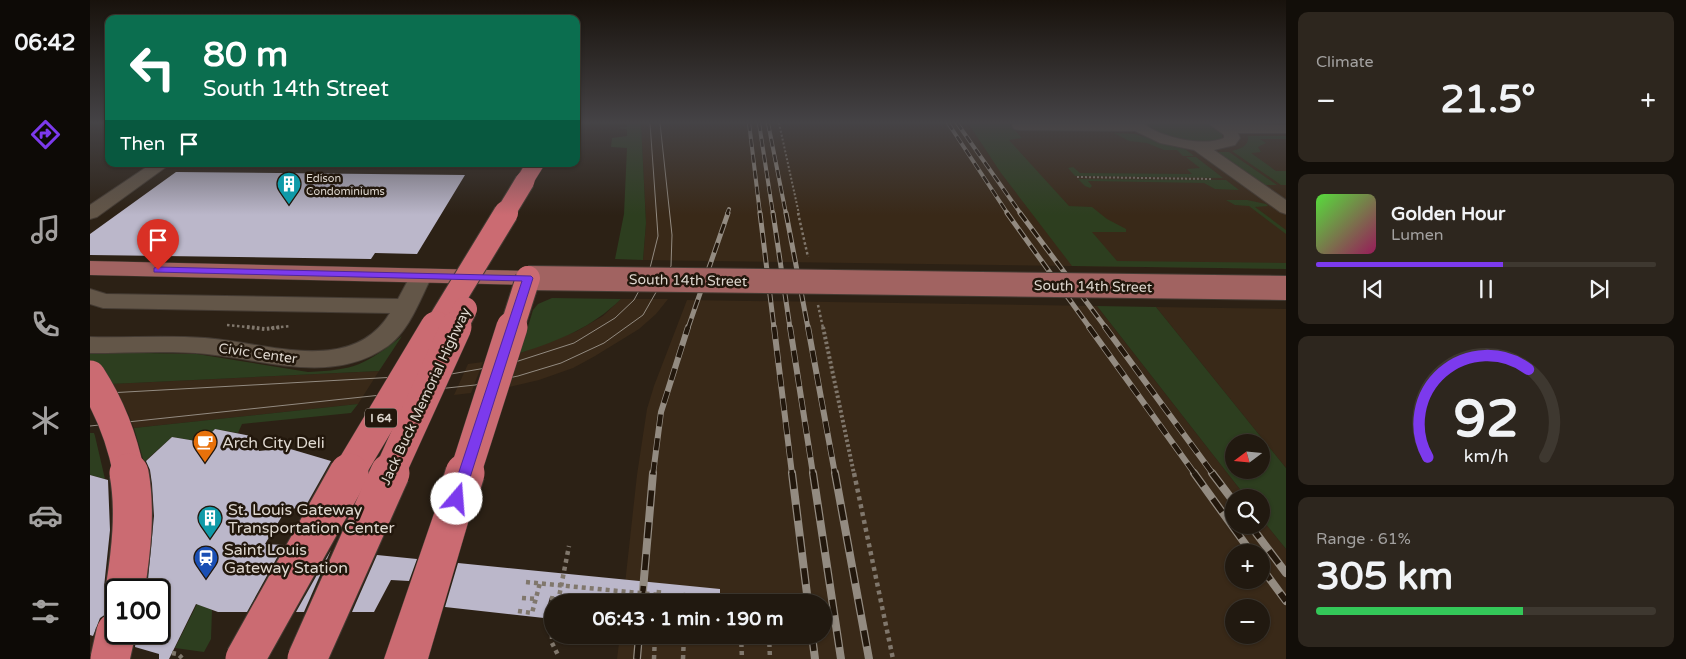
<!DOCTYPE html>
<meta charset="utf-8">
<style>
:root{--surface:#211910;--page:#2d261e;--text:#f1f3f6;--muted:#a2a09f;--line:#3e3830;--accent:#7c3aed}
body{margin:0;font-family:"Varela Round",sans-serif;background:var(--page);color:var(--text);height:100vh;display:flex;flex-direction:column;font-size:19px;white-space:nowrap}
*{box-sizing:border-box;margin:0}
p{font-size:16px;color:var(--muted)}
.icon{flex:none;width:28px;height:28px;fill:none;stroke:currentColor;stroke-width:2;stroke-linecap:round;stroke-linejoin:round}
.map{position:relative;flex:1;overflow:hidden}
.side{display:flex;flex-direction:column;gap:12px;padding:12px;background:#120e09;width:400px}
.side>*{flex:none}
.guide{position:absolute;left:15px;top:15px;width:475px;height:152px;border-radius:10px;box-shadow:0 1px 4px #0004,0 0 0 1px var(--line);background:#0b6e4f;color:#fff;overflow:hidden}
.needle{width:32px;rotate:254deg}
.tools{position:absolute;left:1135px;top:434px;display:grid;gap:10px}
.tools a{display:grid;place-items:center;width:45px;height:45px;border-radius:50%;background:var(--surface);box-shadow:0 1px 4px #0004,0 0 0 1px var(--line);font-size:25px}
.speed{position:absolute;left:15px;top:579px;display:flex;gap:10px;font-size:25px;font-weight:700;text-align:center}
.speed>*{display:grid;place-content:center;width:65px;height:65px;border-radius:50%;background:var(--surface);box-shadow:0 1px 4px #0004,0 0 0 1px var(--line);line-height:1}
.speed .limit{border:2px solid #111;border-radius:8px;background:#fff;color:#111}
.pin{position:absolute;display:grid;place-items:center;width:42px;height:42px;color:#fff;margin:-51px -21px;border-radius:50% 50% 50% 0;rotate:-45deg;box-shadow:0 0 5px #0007}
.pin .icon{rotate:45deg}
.me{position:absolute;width:55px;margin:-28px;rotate:18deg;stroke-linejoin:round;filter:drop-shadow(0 0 4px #0008)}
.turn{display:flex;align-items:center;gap:18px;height:105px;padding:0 15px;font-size:22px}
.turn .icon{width:65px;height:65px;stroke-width:2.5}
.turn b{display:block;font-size:35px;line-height:42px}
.then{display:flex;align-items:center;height:48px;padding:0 15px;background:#0003;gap:10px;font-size:19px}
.big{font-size:38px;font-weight:800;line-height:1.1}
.side .widget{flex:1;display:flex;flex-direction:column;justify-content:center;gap:8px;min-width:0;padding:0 18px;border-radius:10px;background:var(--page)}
.side .dial{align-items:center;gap:0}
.dial svg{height:130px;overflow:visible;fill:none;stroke:var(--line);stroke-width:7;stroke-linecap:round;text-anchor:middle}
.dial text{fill:var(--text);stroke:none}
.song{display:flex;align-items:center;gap:15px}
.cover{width:60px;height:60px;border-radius:8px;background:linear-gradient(135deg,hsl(110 70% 55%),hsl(330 70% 35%))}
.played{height:5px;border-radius:2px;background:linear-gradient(90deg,var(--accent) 55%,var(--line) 55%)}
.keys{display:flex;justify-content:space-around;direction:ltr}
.heat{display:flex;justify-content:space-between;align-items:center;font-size:28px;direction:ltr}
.charge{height:8px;border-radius:4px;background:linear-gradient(90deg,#34c759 61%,var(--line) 0)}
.trip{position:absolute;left:454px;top:594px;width:288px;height:50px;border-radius:25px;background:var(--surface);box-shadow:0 1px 4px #0004,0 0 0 1px var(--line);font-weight:800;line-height:50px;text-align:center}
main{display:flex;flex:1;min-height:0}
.menu{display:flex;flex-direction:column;width:90px;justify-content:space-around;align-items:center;background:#0d0a06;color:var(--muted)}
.menu .icon{width:35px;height:35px}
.menu .on{color:var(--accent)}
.menu b{font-size:22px;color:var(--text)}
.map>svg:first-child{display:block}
</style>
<main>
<nav class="menu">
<b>06:42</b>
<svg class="icon on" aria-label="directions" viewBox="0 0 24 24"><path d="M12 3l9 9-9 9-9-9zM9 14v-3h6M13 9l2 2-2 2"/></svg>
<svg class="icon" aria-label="music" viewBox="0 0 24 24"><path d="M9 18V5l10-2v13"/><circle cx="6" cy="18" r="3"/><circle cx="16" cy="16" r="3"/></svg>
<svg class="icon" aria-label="phone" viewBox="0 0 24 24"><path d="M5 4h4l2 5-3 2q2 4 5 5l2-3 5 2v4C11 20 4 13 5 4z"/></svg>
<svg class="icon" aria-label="climate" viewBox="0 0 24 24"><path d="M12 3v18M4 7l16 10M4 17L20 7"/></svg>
<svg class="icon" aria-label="car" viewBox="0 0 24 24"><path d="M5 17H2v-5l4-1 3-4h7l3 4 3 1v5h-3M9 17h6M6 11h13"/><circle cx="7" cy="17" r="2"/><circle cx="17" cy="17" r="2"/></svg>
<svg class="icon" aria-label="filters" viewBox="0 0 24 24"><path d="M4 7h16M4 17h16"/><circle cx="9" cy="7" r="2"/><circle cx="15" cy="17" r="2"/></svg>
</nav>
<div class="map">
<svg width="1196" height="659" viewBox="0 0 1196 659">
<rect width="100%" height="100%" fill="#2c2115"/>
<g fill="#392918" fill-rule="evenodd">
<polygon points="551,123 1196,123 1196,269 553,260 556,223"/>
<polygon points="531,299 578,299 566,314 549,329 505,356 483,368 449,380 419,387 430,353 487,331 513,316"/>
<path d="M597 300 1007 306 1156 497 1144 498V525H1171V518L1196 549V659H527L530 635H732V602H533L547 475 557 409 564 386ZM1144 552H1171V580H1144ZM1144 608H1171V635H1144Z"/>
<polygon points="1066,307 1196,309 1196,468"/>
<polygon points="393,362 381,393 364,395 378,364"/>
<polygon points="289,371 268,404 44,428 38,413 20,384"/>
</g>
<g fill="#2d3e1f" fill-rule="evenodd">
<polygon points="537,123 551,123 556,223 553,260 525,259 534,214 537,148 521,147 522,138 537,136 537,129 526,128 537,127"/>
<polygon points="878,123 918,123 932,138 919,140 979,206 1002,207 1017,219 1036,229 1036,232 1002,232 1027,261 1196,263 1196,269 982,266 911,173"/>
<path d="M1052 123H1117L1132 134V138C1110 150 1071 136 1052 123Z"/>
<polygon points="1024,133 1045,134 1095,149 1104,156 1093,156 1087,150 1074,150 1057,143 1039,141"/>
<path d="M1158 136H1196V139H1170L1176 143 1168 147 1171 152 1161 153 1186 171H1196V185H1191L1142 151C1151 148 1159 146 1158 136Z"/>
<polygon points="1127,152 1139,152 1187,185 1172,185"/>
<polygon points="1096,157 1106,157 1133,178 985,176 978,168 983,167 990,173 1102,174 1097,169 1110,168"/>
<polygon points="988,179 1136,180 1149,190 1125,189 1114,183 998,181 1002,186 1000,188 995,186"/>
<polygon points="1136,200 1157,200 1176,204 1178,206 1165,207 1196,230 1196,234 1159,206 1145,205"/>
<path d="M462 298 531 299C501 328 470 340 430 353L443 310 448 304Z"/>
<path d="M1007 306 1066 307 1196 468V549L1171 518V498L1156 497ZM1144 442H1171V470H1144Z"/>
<path d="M312 336 289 371 0 385V352L107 354 218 372C265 370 275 365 312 336Z"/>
<polygon points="268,404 261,413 152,424 148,433 125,429 112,442 82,437 54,462 44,428"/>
<polygon points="0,433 4,433 5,436 15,479 0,475"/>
<polygon points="107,604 122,610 121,639 114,652 85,648"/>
</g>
<g fill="#bbb7ca">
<polygon points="86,172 375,175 327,254 285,253 281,259 0,255 0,234"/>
<polygon points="125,429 161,436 169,451 197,448 241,461 214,509 197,508 175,544 194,545 157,612 128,612 106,604 79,659 69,659 69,654 45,647 47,632 69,632 69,590 57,590 64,516 62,484 60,470 56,461 82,437 112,442"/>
<polygon points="0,475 18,480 20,530 14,587 15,598 21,606 26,609 26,611 19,612 10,618 3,636 0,635"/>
<polygon points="241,550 214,612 206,612"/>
<polygon points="287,555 327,559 319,581 301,580 284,612 262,612"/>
<polygon points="368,563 630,589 630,602 515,602 460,597 454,618 355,607"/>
</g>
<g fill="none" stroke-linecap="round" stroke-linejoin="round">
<defs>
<g id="minor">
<path d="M924 123H1053C1071 138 1114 147 1134 138V135L1118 123 1196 125V133H1148L1150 138 1145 145 1124 150 1196 200V214L1190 212 1104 150 1070 143 1045 131 929 130 924 129 922 126Z"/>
<polygon points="61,164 80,164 7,217 0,219 0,205"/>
<path d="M331 270 339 271 342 276C330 299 320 330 298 346 243 385 177 360 117 354 79 350 39 353 0 353V337C38 338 77 335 115 338 175 342 261 377 300 313L13 308 0 304V289L16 294 308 299 323 271Z"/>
</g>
<polygon id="major" points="0,261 438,271 447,273 450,278 447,283 438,285 0,275"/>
<g id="highway">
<polygon points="435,164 455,164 442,185 435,187 428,185 425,181"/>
<polygon points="367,484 380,488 385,499 338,659 294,659 349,499 354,488"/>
</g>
</defs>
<use href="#minor" stroke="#443b33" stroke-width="2"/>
<use href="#major" stroke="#443b33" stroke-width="1"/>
<use href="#highway" stroke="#443b33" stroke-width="1"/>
<g stroke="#80776c" stroke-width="2" stroke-dasharray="2 2" stroke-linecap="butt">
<polyline points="689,123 709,214"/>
<polyline points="987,177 1122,179"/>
</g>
<g stroke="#80776c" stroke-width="2.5" stroke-dasharray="2.5 2.5" stroke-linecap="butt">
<polyline points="708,213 718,257"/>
<polyline points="728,305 733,328"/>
<polyline points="137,325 168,328"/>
<polyline points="181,328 200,326"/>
</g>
<g stroke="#80776c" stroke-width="4" stroke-dasharray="2.5 2.5" stroke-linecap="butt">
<polyline points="157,327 175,329 191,327"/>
<polyline points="733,327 764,474"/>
</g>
<g stroke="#80776c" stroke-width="4.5" stroke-dasharray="4 4" stroke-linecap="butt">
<polyline points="764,473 803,659"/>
<polyline points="432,598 446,599"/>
<polyline points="460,598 469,599"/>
<polyline points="650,598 650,602"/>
<polyline points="468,602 479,546"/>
<polyline points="568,602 569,590"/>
<polyline points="595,602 596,593"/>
<polyline points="428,611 442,613 450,583"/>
<polyline points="462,635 462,643 468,655"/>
<polyline points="651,635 652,659"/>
<polyline points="679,635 680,659"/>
<polyline points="82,653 88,654 92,658"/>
<polyline points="564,659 565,635"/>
<polyline points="593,659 594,635"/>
</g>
<use href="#minor" fill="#635648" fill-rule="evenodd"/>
<use href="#major" fill="#a16361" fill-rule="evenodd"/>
<use href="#highway" fill="#cb6b72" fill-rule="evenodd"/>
<g stroke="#938b81" stroke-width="1">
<polyline points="0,394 361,374 419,364 484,343 525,318 544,300 559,272 568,236 560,123"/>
<polyline points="0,426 385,385 428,376 471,363 514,343 553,315 581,266 582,235 570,123"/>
</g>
<defs>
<g id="rail-far3">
<polyline points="659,123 670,214"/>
<polyline points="669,123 683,214"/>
<polyline points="678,123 696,214"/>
<polyline points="858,123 918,214"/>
<polyline points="867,123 931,214"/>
<polyline points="637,214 639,209"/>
</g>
<g id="rail-far2">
<polyline points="670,213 684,328"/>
<polyline points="683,213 700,328"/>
<polyline points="696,213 718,328"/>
<polyline points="917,213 1000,328"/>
<polyline points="930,213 1016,328"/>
<polyline points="598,328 638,213"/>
</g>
<g id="rail-far1">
<polyline points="684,327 702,474"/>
<polyline points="700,327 723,474"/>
<polyline points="718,327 745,474"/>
<polyline points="999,327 1105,474"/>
<polyline points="1015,327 1123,474"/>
<polyline points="563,474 571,412 598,327"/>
</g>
<g id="rail">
<polyline points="702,473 718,602"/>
<polyline points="723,473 751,659"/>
<polyline points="745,473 779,659"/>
<polyline points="1104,473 1161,552"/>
<polyline points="1122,473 1144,502"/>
<polyline points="1160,525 1196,573"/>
<polyline points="1171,567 1196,601"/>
<polyline points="552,602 563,473"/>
<polyline points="722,635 725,659"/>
<polyline points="547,659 549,635"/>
</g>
</defs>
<use href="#rail-far3" stroke="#938b81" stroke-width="4"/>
<use href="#rail-far2" stroke="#938b81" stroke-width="5"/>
<use href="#rail-far1" stroke="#938b81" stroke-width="6"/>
<use href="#rail" stroke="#938b81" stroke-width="8"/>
<use href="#rail-far3" stroke="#22170c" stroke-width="2.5" stroke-dasharray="8" stroke-linecap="butt"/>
<use href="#rail-far2" stroke="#22170c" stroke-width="3" stroke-dasharray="10" stroke-linecap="butt"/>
<use href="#rail-far1" stroke="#22170c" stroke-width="4.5" stroke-dasharray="12" stroke-linecap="butt"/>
<use href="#rail" stroke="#22170c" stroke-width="5.5" stroke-dasharray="16" stroke-linecap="butt"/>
<defs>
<polyline id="major-bridge" points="438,278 1196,288"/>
<polyline id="highway-bridge-far3" points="415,214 435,181"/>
<g id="highway-bridge-far2">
<polyline points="346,328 416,213"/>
<polyline points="365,328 375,309"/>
<polyline points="422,328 438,278"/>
</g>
<g id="highway-bridge-far1">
<path d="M0 376C20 407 32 438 39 474"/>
<polyline points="258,474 346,327"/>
<polyline points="299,474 366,327"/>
<polyline points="375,474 422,327"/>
</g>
<g id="highway-bridge">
<polyline points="367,499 375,473"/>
<path d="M35 590C41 552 46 511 39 473"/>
<polyline points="20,659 26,632"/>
<polyline points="155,659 259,473"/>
<polyline points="217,659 300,473"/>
</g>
</defs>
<use href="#major-bridge" stroke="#443b33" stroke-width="26" stroke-linecap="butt"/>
<use href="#highway-bridge-far3" stroke="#443b33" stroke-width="21" stroke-linecap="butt"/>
<use href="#highway-bridge-far2" stroke="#443b33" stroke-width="26" stroke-linecap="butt"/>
<use href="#highway-bridge-far1" stroke="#443b33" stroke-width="32" stroke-linecap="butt"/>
<use href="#highway-bridge" stroke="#443b33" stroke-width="41" stroke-linecap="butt"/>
<polyline stroke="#80776c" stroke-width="4.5" stroke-dasharray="4 4" stroke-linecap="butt" points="436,582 642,602"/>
<use href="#major-bridge" stroke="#a16361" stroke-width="24"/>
<use href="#highway-bridge-far3" stroke="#cb6b72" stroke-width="19"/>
<use href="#highway-bridge-far2" stroke="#cb6b72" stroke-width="24"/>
<use href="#highway-bridge-far1" stroke="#cb6b72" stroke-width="31"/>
<use href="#highway-bridge" stroke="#cb6b72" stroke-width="39"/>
</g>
<linearGradient id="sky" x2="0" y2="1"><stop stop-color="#18120c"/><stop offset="0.57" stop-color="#454346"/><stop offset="1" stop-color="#454346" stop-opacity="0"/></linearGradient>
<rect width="1196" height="215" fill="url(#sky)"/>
<polygon fill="#7c3aed" stroke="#51269a" points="68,267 441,276 443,278 372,503 367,505 362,503 360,499 432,281 64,272 64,268"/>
<defs>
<symbol id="building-pin" viewBox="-11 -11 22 30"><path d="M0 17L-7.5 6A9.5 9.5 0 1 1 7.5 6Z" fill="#0f9aa8" stroke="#22170c"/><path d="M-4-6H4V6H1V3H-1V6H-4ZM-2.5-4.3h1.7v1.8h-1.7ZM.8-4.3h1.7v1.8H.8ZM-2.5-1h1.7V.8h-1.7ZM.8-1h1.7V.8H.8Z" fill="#fff"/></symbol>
<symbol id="cafe-pin" viewBox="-11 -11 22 30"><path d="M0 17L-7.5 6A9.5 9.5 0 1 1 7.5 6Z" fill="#e8710a" stroke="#22170c"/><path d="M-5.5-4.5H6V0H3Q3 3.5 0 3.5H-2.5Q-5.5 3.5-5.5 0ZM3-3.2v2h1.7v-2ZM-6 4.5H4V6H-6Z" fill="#fff"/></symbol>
<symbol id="station-pin" viewBox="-11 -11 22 30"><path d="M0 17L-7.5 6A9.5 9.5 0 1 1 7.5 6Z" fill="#1a4fb4" stroke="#22170c"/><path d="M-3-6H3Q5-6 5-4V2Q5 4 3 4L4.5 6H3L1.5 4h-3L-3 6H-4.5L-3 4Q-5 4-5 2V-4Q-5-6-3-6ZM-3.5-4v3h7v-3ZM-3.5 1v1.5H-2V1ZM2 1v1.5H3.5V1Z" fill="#fff"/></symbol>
</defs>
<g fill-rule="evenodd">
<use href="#building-pin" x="185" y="170" width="28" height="38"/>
<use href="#cafe-pin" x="101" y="428" width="28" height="38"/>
<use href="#building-pin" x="106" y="504" width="28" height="38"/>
<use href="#station-pin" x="102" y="544" width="28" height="38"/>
</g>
<g text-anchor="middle" stroke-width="5" stroke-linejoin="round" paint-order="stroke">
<g font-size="11" fill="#ded7cf" stroke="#22170c" text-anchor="start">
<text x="216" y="182">Edison<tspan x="216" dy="13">Condominiums</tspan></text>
</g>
<rect fill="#22170c" stroke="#a69d94" stroke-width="1" x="275" y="408.5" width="32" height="19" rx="4"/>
<g font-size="12" font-weight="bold" fill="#ded7cf">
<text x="291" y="422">I 64</text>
</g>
<g font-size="14" fill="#ded7cf" stroke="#22170c">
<text transform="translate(598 280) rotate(1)" y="5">South 14th Street</text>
<text transform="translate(1003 286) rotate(1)" y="5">South 14th Street</text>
<text transform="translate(168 353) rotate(8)" y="5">Civic Center</text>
<text transform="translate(335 396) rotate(-65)" y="5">Jack Buck Memorial Highway</text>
</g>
<g font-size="16" fill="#ded7cf" stroke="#22170c" text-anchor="start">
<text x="132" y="448">Arch City Deli</text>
<text x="138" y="515">St. Louis Gateway<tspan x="138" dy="18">Transportation Center</tspan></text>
<text x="134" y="555">Saint Louis<tspan x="134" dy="18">Gateway Station</tspan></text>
</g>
</g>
</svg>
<div class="tools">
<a><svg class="needle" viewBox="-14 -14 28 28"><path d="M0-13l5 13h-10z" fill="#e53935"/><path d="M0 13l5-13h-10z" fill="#a2a09f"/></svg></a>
<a><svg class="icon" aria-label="search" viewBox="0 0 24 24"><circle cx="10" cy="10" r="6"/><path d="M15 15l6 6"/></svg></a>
<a>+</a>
<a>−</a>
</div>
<div class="speed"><div class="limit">100</div></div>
<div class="pin" style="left:68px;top:270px;background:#d93025"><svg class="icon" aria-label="arrive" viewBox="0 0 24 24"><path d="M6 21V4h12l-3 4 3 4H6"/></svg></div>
<svg class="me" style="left:367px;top:499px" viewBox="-20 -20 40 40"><circle r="19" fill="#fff"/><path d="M0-13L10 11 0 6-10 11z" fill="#7c3aed"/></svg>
<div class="trip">06:43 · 1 min · 190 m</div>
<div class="guide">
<div class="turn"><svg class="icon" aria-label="left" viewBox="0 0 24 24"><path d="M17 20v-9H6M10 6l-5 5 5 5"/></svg><div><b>80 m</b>South 14th Street</div></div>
<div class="then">Then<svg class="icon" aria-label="arrive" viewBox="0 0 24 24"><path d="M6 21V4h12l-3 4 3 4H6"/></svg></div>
</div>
</div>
<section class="side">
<div class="widget"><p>Climate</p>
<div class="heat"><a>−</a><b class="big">21.5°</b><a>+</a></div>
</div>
<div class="widget">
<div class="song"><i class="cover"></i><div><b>Golden Hour</b><p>Lumen</p></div></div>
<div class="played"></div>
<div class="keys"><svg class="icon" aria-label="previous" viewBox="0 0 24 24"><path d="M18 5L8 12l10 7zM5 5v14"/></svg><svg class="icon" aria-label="pause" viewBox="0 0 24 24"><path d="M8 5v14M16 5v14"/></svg><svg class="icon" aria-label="next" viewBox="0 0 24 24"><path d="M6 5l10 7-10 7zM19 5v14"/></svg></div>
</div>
<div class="widget dial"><svg viewBox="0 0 100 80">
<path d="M14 69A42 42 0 1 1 86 69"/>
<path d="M14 69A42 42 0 0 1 76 15" stroke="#7c3aed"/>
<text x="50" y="56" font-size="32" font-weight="700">92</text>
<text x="50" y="72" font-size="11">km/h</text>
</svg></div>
<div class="widget"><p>Range · 61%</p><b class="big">305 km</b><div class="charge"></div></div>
</section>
</main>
